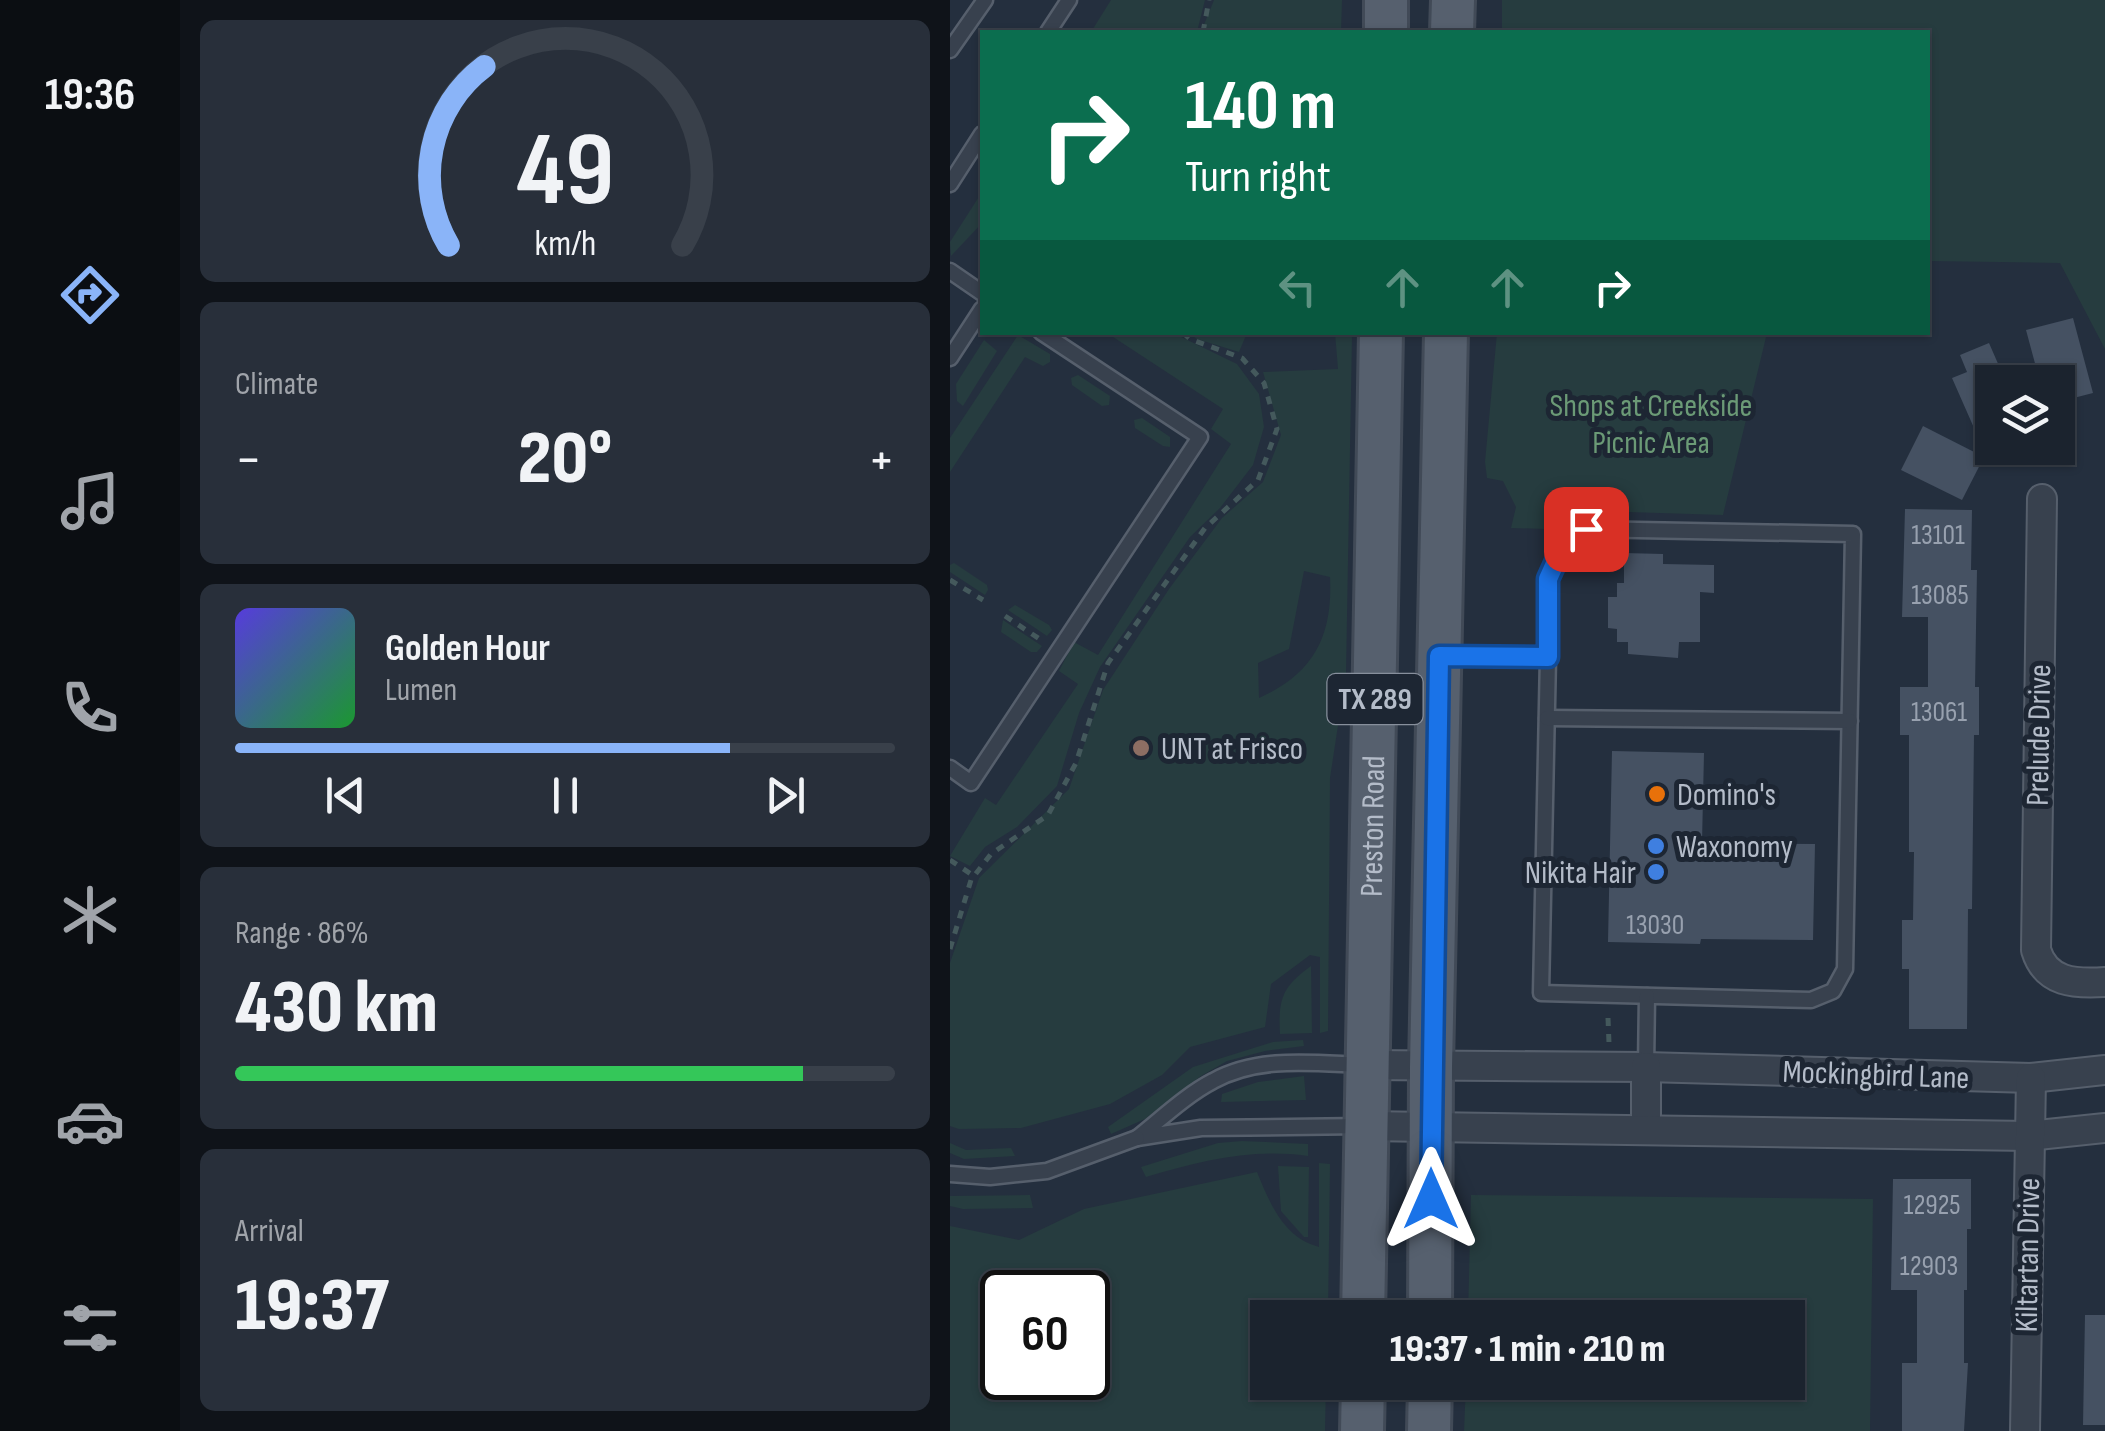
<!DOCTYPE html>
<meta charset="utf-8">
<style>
:root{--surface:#1b232e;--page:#282f3a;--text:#f1f3f6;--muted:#a0a4aa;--line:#39404a;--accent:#8ab4f8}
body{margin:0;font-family:"Sofia Sans Condensed",sans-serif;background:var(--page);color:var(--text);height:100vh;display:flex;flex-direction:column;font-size:38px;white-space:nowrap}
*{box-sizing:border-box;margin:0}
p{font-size:32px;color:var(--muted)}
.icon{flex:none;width:55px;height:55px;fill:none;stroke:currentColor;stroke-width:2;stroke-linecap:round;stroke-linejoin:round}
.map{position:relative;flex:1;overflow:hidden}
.drawer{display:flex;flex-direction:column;gap:20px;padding:20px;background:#0f1319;width:770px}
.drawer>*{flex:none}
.top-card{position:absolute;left:30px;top:30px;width:950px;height:305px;border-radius:0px;box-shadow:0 2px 8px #0004,0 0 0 2px var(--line);background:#0b6e4f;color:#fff;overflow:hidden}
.buttons{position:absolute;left:1025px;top:365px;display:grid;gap:20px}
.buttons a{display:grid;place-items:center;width:100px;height:100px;border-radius:0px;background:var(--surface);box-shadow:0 2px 8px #0004,0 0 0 2px var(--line);font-size:50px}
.speed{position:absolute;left:30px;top:1270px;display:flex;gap:20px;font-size:50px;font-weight:700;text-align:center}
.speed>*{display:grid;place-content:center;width:130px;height:130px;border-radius:50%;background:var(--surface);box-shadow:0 2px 8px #0004,0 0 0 2px var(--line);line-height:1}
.speed .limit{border:5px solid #111;border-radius:15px;background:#fff;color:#111}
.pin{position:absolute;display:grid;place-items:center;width:85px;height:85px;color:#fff;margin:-42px;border-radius:20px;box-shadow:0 5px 15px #0006}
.me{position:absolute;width:110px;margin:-55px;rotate:0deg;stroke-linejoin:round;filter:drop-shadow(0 0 8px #0008)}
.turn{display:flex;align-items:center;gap:35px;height:210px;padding:0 40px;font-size:45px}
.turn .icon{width:130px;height:130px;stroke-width:2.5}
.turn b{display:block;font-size:70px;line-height:85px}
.lanes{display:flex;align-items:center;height:95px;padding:0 40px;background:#0003;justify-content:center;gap:50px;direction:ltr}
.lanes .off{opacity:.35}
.big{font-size:75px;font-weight:800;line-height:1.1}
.drawer .card{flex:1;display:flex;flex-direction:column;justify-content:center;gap:15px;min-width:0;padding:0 35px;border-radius:15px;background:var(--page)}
.drawer .dial{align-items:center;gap:0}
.dial svg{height:260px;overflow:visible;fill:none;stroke:var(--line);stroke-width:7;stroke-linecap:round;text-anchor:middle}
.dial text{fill:var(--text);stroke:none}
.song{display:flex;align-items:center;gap:30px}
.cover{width:120px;height:120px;border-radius:15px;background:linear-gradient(135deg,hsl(250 70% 55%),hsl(130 70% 35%))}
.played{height:10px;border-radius:5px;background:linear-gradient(90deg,var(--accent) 75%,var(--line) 75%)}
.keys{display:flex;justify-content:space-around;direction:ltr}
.heat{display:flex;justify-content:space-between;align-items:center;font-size:55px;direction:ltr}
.charge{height:15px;border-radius:8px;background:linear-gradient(90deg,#34c759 86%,var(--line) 0)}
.trip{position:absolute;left:300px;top:1300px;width:555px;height:100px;border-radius:0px;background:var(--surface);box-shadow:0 2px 8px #0004,0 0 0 2px var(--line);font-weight:800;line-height:100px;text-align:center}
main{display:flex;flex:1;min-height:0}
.tabs{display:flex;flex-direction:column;width:180px;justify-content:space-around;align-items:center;background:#0b0e12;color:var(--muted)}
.tabs .icon{width:70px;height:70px}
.tabs .current{color:var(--accent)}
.tabs b{font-size:45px;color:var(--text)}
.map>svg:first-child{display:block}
</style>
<main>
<nav class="tabs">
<b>19:36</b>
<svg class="icon current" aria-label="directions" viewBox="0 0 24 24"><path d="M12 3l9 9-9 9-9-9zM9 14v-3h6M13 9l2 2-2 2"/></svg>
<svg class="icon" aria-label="music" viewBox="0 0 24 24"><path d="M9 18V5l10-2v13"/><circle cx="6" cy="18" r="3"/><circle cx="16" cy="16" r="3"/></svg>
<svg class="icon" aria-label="phone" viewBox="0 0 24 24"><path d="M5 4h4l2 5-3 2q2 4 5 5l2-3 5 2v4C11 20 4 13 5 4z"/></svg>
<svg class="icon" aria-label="climate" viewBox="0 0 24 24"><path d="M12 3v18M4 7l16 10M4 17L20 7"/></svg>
<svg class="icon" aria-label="car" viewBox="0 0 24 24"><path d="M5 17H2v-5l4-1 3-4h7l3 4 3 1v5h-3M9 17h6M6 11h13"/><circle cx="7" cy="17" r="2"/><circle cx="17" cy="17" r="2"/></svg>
<svg class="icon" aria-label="filters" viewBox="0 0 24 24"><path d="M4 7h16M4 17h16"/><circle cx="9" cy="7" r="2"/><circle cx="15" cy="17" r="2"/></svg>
</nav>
<section class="drawer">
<div class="card dial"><svg viewBox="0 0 100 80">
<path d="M14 69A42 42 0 1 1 86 69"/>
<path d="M14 69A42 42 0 0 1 25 14" stroke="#8ab4f8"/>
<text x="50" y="56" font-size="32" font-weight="700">49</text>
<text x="50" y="72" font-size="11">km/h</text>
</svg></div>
<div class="card"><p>Climate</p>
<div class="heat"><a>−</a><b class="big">20°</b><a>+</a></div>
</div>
<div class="card">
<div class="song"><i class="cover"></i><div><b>Golden Hour</b><p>Lumen</p></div></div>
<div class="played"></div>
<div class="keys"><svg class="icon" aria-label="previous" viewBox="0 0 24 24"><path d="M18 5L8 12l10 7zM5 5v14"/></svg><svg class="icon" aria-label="pause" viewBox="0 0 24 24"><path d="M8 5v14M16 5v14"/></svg><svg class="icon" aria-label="next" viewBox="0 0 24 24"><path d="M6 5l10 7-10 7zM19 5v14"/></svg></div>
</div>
<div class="card"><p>Range · 86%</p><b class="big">430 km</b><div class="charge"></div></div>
<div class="card"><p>Arrival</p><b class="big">19:37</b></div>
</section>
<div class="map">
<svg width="1155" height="1431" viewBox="0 0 1155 1431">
<rect width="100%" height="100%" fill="#242f3e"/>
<g fill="#263c3f" fill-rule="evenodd">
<polygon points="161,0 255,0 247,32 141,32"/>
<polygon points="264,0 392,0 391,32 251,32"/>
<polygon points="552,0 1155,0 1155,349 1110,263 978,261 978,32 552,32"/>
<polygon points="32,192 32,223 1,256 0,242"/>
<polygon points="157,333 223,333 287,364 309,394 314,427 303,465 270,508 240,537 150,667 129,713 107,786 67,827 35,847 20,866 0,856 35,798 46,805 128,684 109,671 124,642 148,655 281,444 261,429 273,409"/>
<polygon points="239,333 297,333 289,352 247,339"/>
<path d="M385 333H402V336L396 673 380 778 378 1031 370 1033V957L360 955 321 984 315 1027 240 1047 212 1075 160 1104 71 1128 9 1129 0 1126V963L29 878 119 789 153 690 219 589 272 518 313 482 331 435 313 372 388 369ZM354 571 380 577C383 637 363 674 309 698L308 663 339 649Z"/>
<polygon points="547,333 817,333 773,515 646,511 596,529 561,528 566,507 553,481 537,478 535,462"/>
<polygon points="68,335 100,354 100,362 93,366 75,357 0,472 0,438"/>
<polygon points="34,340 47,351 13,406 7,401 6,384"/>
<polygon points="128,375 160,396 159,405 152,406 122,385 121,378"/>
<polygon points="192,418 220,437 220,447 213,446 185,428 184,420"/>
<polygon points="4,563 37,585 38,590 35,595 0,572 0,565"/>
<polygon points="65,605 99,625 102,630 97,636 58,610"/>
<polygon points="53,620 92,646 87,652 81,652 51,632"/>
<path d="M361 966 362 1033 330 1034C328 999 332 987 361 966Z"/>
<polygon points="353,1040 354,1046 315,1051 277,1061 251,1076 195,1119 161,1134 158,1127 243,1067 323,1042"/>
<polygon points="354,1076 356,1100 271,1102 272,1094 308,1082"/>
<path d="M292 1141 358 1144V1156C300 1148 251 1161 196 1177L191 1167 268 1143Z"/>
<polygon points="0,1143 16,1150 61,1148 65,1156 14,1159 0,1153"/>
<path d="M369 1163 380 1164 378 1317 318 1318V1382L376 1383 375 1431H0V1226L69 1240 134 1209 307 1172C320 1204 334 1238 369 1247ZM52 1292H138V1378H52Z"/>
<polygon points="328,1166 359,1167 358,1237 354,1237 331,1211"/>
<polygon points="80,1195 83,1208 13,1209 0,1206 0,1196"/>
<polygon points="521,1195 923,1199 920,1431 514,1431 516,1383 838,1382 838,1318 518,1317"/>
</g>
<g fill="#455162">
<polygon points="1123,318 1143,393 1108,402 1108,382 1090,382 1076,330"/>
<polygon points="1039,343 1056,382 1042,382 1042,431 1028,437 1002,378 1017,372 1010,355"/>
<polygon points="973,426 1034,457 1012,500 951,470"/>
<polygon points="955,509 1022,510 1021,570 1027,570 1025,687 1029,687 1029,735 1024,735 1022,909 1018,909 1017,1029 959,1029 959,969 952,969 952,920 963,920 964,852 959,852 959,735 950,735 950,687 978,687 978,617 952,617"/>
<polygon points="674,553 713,554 713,564 764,565 764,593 750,592 750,642 729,642 728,658 678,654 678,642 667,642 667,629 658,628 658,597 667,597 667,583 674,583"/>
<polygon points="662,751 754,753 752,843 865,844 863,940 751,939 750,944 658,942"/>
<polygon points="943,1179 1021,1179 1021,1229 1017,1229 1017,1290 1014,1290 1014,1363 1018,1363 1014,1431 952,1431 952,1363 967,1363 967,1290 941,1290"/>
<polygon points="1135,1315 1155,1315 1155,1425 1133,1425"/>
</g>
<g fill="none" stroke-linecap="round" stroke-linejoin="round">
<defs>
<g id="service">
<polyline points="98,32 119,0"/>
<polyline points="0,50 35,0"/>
<polyline points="0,184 32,134"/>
<polyline points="0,271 32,293"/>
<polyline points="0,358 32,309"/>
<polyline points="495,657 598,657 598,579 612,548 636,529 903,534 895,969 883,991 861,1000 591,993 598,657"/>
<polyline points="597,718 900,721"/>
<polyline points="0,768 21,783 250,437 91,332"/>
<path d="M411 1065C362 1063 308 1056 263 1081 236 1095 211 1119 187 1138L251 1128 414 1126"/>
<polyline points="696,1067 697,996"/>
<polyline points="0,1174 40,1177 97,1171 187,1138"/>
</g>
<g id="minor">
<path d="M1092 499 1086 950C1096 983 1125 984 1155 982"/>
<polyline points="417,1065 696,1067 1081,1078 1155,1070"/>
<polyline points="696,1067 696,1130"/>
<polyline points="416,1126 1079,1136 1155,1128"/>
<polyline points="1075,1431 1081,1078"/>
</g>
<g id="primary">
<polyline points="436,32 436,0"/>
<polyline points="502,32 503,0"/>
<path id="s1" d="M413 1318 431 332"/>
<polyline points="480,1318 481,1067 496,332"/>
<polyline points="412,1431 413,1382"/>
<polyline points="479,1431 480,1382"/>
</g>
</defs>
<use href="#service" stroke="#565f6c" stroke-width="19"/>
<use href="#minor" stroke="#565f6c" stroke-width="32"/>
<use href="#primary" stroke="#414a57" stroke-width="48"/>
<g stroke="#44595c" stroke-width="5" stroke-dasharray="8 8" stroke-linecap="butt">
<polyline points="253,32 259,0"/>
<polyline points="0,580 33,600"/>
<polyline points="55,616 94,642"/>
<polyline points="0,860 24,876"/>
<polyline points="0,949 21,880 41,854 98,815 126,763 158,663 255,528 308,480 327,429 314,383 292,358 240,339 232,332"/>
<polyline points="658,1018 659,1043"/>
</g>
<use href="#service" stroke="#38414e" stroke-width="14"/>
<use href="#minor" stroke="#38414e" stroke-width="28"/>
<use href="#primary" stroke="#56606e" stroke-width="42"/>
</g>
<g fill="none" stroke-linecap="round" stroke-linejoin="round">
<defs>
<polyline id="route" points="481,1199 489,656 598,657 598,579 612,548 636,529"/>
</defs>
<use href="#route" stroke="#114b97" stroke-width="25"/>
<use href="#route" stroke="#1a73e8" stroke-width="18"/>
</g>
<circle fill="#8d6e63" stroke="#1d2633" stroke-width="4" cx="191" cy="748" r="10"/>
<circle fill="#e8710a" stroke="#1d2633" stroke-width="4" cx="707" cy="794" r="10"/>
<g fill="#3f7fe0" stroke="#1d2633" stroke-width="4">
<circle cx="706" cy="846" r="10"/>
<circle cx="706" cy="872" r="10"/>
</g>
<g text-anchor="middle" stroke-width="10" stroke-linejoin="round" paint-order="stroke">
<g font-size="28" fill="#98a1af">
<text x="988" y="544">13101</text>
<text x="990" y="604">13085</text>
<text x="989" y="721">13061</text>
<text x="705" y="934">13030</text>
<text x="982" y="1214">12925</text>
<text x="979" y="1275">12903</text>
</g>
<rect fill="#1d2633" stroke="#878f9c" stroke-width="2.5" x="377.5" y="674" width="95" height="50" rx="8"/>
<g font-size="30" font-weight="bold" fill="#b4bcc9">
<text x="425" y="709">TX 289</text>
</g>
<g font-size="32" fill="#6b9a76" stroke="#1d2633">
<text x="701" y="416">Shops at Creekside<tspan x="701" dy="37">Picnic Area</tspan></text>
</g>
<g font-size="32" fill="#b4bcc9" stroke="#1d2633">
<text transform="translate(1088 735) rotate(-89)" y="11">Prelude Drive</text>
<text dy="11" stroke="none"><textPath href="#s1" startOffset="492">Preston Road</textPath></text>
<text transform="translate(926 1074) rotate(2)" y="11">Mockingbird Lane</text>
<text transform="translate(1077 1255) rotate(-89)" y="11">Kiltartan Drive</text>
</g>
<g font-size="32" fill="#b4bcc9" stroke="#1d2633" text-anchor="start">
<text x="211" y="759">UNT at Frisco</text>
<text x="727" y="805">Domino's</text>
<text x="726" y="857">Waxonomy</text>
<text x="686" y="883" text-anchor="end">Nikita Hair</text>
</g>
</g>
</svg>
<div class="buttons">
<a><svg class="icon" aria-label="layers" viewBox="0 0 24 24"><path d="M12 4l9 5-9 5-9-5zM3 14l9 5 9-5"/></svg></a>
</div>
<div class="speed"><div class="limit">60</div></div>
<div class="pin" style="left:636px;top:529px;background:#d93025"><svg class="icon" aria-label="arrive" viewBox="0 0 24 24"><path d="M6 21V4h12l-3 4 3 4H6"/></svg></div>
<svg class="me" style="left:481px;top:1199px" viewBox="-20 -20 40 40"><path d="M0-17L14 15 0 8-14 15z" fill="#1a73e8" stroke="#fff" stroke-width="4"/></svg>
<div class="trip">19:37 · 1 min · 210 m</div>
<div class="top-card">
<div class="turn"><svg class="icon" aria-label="right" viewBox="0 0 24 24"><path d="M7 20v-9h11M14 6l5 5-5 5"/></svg><div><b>140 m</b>Turn right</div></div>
<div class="lanes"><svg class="icon off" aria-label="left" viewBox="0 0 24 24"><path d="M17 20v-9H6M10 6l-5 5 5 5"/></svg><svg class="icon off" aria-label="ahead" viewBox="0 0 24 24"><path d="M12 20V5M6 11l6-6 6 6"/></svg><svg class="icon off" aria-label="ahead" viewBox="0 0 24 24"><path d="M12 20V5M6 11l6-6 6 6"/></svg><svg class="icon" aria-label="right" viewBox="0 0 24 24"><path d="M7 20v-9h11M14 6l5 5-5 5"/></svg></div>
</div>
</div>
</main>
